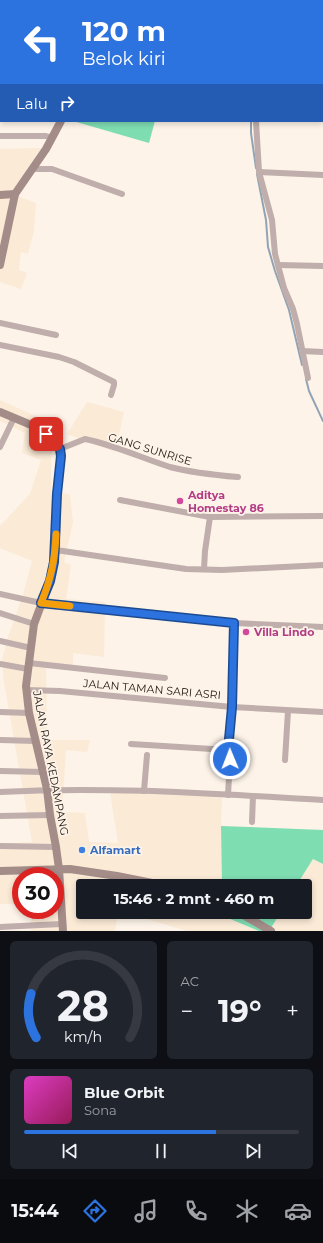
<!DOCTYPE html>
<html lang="id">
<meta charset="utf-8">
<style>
:root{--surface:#171b24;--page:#20242c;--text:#f1f3f6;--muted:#9ea1a6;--line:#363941;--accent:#2c73df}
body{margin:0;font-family:Montserrat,sans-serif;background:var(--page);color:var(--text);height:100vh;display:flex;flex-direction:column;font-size:15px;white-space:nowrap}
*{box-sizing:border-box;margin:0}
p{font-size:13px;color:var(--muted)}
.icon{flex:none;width:22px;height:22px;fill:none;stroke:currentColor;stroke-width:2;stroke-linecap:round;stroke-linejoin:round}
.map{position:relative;height:931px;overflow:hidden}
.sheet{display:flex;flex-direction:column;gap:10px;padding:10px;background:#0d0f14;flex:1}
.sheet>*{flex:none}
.banner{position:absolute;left:0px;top:0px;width:323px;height:122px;box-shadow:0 2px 6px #0003;background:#2c73df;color:#fff;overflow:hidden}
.speed{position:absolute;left:12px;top:867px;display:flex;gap:8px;font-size:20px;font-weight:700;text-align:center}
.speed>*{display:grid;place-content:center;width:52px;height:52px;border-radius:50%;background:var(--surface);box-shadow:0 2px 6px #0003;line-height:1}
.speed .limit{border:6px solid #d22;background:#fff;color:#111}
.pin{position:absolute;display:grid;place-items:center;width:34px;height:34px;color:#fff;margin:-17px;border-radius:8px;box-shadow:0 2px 6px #0006}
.me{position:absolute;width:44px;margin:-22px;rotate:359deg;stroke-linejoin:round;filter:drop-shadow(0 0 3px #0008)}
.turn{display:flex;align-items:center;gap:14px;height:84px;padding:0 16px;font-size:18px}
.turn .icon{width:52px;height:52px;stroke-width:2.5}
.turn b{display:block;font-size:28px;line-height:34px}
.then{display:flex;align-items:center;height:38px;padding:0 16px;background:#0003;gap:8px;font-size:15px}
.big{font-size:30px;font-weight:700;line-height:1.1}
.sheet .widget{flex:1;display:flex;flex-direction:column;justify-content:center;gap:6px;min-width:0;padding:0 14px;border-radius:6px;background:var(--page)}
.sheet .dial{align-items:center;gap:0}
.dial svg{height:104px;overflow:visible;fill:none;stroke:var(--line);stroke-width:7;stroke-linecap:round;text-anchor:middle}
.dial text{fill:var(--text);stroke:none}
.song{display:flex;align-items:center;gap:12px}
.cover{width:48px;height:48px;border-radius:6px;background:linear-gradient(135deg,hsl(310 70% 55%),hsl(330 70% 35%))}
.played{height:4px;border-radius:2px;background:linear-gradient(90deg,var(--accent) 70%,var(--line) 70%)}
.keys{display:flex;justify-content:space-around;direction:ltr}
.heat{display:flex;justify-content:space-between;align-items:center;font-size:22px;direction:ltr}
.sheet .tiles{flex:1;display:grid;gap:10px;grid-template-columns:1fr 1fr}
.widget:last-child{grid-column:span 2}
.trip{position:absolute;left:76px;top:879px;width:236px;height:40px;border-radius:4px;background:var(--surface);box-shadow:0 2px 6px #0003;font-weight:700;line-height:40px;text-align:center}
.menu{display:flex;height:64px;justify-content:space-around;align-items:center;background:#090b0e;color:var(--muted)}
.menu .icon{width:28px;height:28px}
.menu .on{color:var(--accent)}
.menu b{font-size:18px;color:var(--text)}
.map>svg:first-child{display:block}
</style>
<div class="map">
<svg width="323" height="931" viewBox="0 0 323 931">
<rect width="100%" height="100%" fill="#fdf3e8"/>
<g fill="#fbead6">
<polygon points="41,148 12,194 36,203 34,231 28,254 21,252 19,270 27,273 21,289 0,282 0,149"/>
<polygon points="0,400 58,426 51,458 51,490 70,495 73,522 64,562 71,565 66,599 105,602 104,657 73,653 73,669 46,667 47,740 90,740 87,752 66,750 62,812 85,813 89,842 118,843 110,792 222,794 221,826 222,886 83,886 83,912 118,912 115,931 31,931 31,910 55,910 55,876 21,876 21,904 0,904 0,844 32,842 4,682 2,660 7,640 23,595 32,561 0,548 0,526 30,494 41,460 22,453 25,433 0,421"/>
<polygon points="87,402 124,412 115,452 67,434"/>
<polygon points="313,859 323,864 323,931 269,931 281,912 305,912 305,886 296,886"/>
<polygon points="124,912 223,912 223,916 259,931 187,931"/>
</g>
<g fill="#7fddb2">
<polygon points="73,121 155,121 149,143"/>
<polygon points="221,826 323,830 323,864 313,859 296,886 222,886"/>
<polygon points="223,912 281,912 269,931 259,931 223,916"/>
</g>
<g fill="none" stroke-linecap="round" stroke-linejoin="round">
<g stroke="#92a4b4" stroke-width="2">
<polyline points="264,0 264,1"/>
<polyline points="251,121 251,133 256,168"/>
<polyline points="257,174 266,220 268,247 275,271 289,310 302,365"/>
<polyline points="306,379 309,391 323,421"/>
</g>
<g stroke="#bfaeab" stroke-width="6">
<polyline points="126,0 128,1"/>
<polyline points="287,0 290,1"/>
<polyline points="0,14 1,14"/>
<polyline points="322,14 323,15"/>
<polyline points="0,70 1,70"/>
<polyline points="322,102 323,102"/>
<polyline points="256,121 259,172 272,220 275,254 284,288 293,309 297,324 308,378"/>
<polyline points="0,136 46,136 52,138"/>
<polyline points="32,169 52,169 122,194"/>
<polyline points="259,172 323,175"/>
<polyline points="278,265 323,266"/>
<polyline points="0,323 56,335"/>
<polyline points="0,345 59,357 74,362 114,382 114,385 111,395"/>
<polyline points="302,351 323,352"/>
<polyline points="0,447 14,418"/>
<path d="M60 449 85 439C114 445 142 458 170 467 193 473 214 475 238 477"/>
<polyline points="120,500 210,517 323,516"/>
<polyline points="56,550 186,569 222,570 323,565"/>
<polyline points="204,569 205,551 210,517"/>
<polyline points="0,594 41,603 234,623 323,627"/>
<polyline points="0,613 34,624"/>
<polyline points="0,641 31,648"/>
<polyline points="29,663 165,678"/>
<polyline points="0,664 28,669"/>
<polyline points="26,690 60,691 232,707 323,712"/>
<polyline points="0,712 29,713"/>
<polyline points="0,740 36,741"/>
<polyline points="131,744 228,750"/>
<polyline points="285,760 288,711"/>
<polyline points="0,771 43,772"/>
<polyline points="144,791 147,755"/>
<path d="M0 792C107 786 216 794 323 800"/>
<polyline points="228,795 230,759 228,750 232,707 234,623"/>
<polyline points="0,816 50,815"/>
<polyline points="252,822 253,796"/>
<polyline points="0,846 56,847"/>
<polyline points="0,927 61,924"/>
</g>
<g stroke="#a48c88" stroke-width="8">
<polyline points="88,1 88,0"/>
<polyline points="0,195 15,194"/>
<polyline points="0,265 15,194 46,149 61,121"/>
<polyline points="0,412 36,427 46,434 60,449 61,456 57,494 56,550 54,562 50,581 34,624 26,686 29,713 47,789 50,815 56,847 59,869 63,931"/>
<polyline points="0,871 70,869 117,876 167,886"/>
<polyline points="238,912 271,931"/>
</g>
</g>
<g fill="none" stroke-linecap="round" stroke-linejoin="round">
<defs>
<polyline id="route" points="46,434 60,449 61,456 57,494 54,562 50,581 41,603 234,623 232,707 228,750 230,759"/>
</defs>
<use href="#route" stroke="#1d4b91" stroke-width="10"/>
<use href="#route" stroke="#2c73df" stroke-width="7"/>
<path stroke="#f59e0b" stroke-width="7" d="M56 534C55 560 51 579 41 603L70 606"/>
</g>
<g fill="#d1479c" stroke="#fdf3e8" stroke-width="1.5">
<circle cx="180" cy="501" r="4"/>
<circle cx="246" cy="632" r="4"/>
</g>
<circle fill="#3f7fe0" stroke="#fdf3e8" stroke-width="1.5" cx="82" cy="850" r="4"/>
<g text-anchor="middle" stroke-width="3.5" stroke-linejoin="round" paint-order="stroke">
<g font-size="11" fill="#1f170d" stroke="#fdf3e8">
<text transform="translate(150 449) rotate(17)" y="4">GANG SUNRISE</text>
<text transform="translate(152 689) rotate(5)" y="4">JALAN TAMAN SARI ASRI</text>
<text transform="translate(51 763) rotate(79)" y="4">JALAN RAYA KEDAMPANG</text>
</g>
<g font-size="11" font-weight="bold" fill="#b23c85" stroke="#fdf3e8" text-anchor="start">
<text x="188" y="499">Aditya<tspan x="188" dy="13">Homestay 86</tspan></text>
<text x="254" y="636">Villa Lindo</text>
</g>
<g font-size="11" font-weight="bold" fill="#366cbe" stroke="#fdf3e8" text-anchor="start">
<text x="90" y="854">Alfamart</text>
</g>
</g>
</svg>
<div class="speed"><div class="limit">30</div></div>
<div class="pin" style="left:46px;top:434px;background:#d93025"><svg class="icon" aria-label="arrive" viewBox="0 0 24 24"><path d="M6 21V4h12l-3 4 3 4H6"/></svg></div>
<svg class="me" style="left:230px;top:759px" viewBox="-20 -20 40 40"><circle r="17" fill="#2c73df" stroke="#fff" stroke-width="3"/><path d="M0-11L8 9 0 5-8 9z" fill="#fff"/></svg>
<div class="trip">15:46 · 2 mnt · 460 m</div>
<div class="banner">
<div class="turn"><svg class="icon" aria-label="left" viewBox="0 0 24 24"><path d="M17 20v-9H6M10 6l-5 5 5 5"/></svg><div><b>120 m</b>Belok kiri</div></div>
<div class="then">Lalu<svg class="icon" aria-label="right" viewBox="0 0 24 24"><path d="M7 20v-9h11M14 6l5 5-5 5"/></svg></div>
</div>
</div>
<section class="sheet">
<div class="tiles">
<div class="widget dial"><svg viewBox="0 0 100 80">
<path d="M14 69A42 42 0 1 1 86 69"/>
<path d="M14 69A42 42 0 0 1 10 35" stroke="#2c73df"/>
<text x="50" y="56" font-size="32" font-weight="700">28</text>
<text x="50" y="72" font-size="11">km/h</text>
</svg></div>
<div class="widget"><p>AC</p>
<div class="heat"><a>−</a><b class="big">19°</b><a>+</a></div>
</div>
<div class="widget">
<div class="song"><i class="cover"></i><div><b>Blue Orbit</b><p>Sona</p></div></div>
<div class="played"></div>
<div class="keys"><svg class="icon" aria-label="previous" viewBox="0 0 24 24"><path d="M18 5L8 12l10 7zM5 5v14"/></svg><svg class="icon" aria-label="pause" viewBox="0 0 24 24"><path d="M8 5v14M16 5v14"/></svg><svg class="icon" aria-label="next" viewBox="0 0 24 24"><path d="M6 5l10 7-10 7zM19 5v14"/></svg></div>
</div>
</div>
</section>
<nav class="menu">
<b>15:44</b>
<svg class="icon on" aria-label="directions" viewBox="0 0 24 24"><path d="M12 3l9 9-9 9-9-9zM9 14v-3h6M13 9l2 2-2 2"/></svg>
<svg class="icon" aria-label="music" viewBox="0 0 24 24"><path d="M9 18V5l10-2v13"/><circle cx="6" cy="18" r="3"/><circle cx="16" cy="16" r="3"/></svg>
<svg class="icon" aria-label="phone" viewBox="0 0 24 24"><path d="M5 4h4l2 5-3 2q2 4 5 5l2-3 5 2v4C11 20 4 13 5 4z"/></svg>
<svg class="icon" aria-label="climate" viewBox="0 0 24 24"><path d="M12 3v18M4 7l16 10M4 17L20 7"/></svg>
<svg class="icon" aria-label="car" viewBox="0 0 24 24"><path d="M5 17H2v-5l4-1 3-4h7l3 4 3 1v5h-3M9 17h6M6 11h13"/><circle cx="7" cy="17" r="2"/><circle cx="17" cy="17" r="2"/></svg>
</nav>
